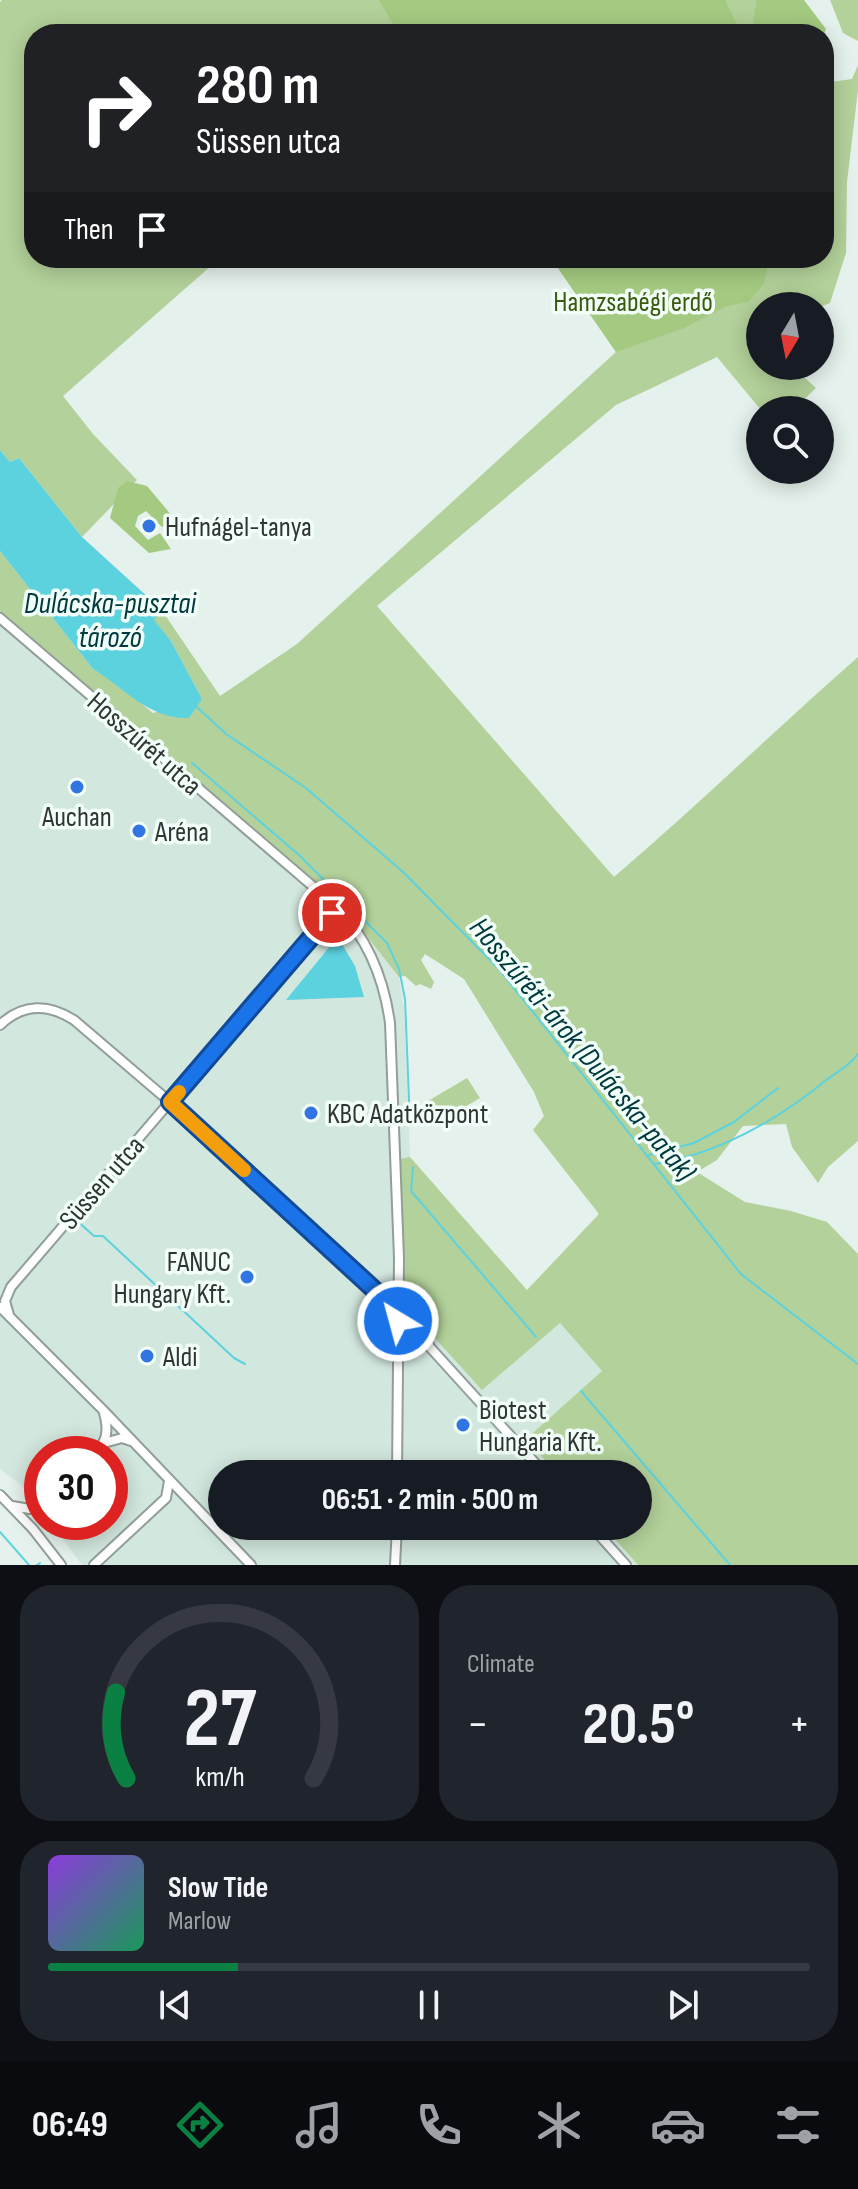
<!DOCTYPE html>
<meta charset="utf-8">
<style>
:root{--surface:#171b24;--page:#20242c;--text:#f1f3f6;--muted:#9ea1a6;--line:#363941;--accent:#0b8043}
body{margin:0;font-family:"Sofia Sans Condensed",sans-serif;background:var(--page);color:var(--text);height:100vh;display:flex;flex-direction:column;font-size:30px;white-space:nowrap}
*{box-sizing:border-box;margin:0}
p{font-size:26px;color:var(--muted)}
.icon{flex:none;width:44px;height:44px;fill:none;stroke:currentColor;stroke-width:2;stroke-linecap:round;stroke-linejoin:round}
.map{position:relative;height:1565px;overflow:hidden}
.drawer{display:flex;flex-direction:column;gap:20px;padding:20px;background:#0d0f14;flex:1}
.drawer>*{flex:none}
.hud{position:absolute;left:24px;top:24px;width:810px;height:244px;border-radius:32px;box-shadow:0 4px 20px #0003;background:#202124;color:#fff;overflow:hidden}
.needle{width:52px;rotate:190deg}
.buttons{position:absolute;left:746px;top:292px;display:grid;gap:16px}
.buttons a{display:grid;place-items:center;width:88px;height:88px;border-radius:50%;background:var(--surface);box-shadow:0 4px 20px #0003;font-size:40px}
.speed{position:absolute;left:24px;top:1436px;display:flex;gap:16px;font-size:40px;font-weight:700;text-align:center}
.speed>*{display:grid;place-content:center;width:104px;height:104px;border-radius:50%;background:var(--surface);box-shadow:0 4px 20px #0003;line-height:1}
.speed .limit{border:12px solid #d22;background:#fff;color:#111}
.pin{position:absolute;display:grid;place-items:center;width:68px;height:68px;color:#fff;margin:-34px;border:4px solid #fff;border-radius:50%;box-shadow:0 2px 8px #0007}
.me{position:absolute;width:88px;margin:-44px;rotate:323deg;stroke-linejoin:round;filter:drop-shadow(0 0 6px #0008)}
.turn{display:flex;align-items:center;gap:28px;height:168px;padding:0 40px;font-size:36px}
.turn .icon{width:104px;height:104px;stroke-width:2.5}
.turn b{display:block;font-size:56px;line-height:68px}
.then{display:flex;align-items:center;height:76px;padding:0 40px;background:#0003;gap:16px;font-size:30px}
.big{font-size:60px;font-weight:700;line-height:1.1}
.drawer .widget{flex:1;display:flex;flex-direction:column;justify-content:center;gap:12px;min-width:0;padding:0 28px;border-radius:32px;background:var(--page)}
.drawer .dial{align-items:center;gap:0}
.dial svg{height:208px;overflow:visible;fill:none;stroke:var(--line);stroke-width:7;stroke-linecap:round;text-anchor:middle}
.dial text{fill:var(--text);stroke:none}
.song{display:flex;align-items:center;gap:24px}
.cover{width:96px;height:96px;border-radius:12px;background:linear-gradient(135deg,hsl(270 70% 55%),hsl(150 70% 35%))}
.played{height:8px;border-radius:4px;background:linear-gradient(90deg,var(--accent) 25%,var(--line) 25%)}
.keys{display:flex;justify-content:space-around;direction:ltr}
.heat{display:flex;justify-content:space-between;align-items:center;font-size:44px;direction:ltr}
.drawer .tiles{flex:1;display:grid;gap:20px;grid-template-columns:1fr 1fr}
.widget:last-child{grid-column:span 2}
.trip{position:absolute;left:208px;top:1460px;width:444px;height:80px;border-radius:40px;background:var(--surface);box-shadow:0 4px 20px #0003;font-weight:700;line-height:80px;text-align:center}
.dock{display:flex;height:128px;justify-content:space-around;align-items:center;background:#090b0e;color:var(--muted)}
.dock .icon{width:56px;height:56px}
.dock .current{color:var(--accent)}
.dock b{font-size:36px;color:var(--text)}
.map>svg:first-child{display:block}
</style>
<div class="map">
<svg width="858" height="1565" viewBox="0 0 858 1565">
<rect width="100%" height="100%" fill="#e5f1ec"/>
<polygon fill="#d2e7de" points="0,613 346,910 399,977 404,1008 410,1157 400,1159 403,1226 559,1322 602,1371 526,1439 557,1474 222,1474 222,1526 603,1526 638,1565 82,1565 50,1522 110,1522 110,1454 42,1454 42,1512 21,1485 0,1469"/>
<g fill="#b3d19a">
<polygon points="2,0 756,0 753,32 740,34 34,34 34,258 220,258 63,396 93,434 137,480 82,537 19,458 10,462 0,450 0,2"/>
<polygon points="830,0 858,0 858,41 843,33"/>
<path d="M858 65V90L847 182 846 253 830 303 820 307 760 306V366H792L816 388 793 410H761L717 357 616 405 377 606 614 877C697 806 776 729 858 657V1141L828 1167 818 1183 792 1147 786 1124 743 1126 717 1160 697 1172 745 1202 791 1211 827 1222 858 1254V1565H638L603 1526H638V1474H557L526 1439 602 1371 560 1323 482 1390 403 1303 400 1159 410 1157 527 1290 599 1214 533 1130 544 1116 534 1092 464 979 425 954 421 960 434 982 431 989 420 984 416 986 405 976 399 977 346 910 330 895 0 613V551L93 669 113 681 153 713 202 699 171 641 153 620 161 609 220 696 297 644 616 352 551 258H824V83L852 79Z"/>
<polygon points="467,1078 480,1098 441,1121 428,1101"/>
</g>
<g fill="#a4ca81">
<polygon points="379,0 725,0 738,26 752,32 756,0 804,0 826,29 824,34 399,34"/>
<polygon points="551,258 769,258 764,284 748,302 727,306 684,328 616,352"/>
<polygon points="127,481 147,486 178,523 162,527 146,511 138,516 135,526 148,540 160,533 171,549 149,553 110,518 118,488"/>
</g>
<g fill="#5dd2df">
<path d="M0 450 10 462 19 458 82 537 161 609 154 620 171 641 202 699 189 718C148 719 126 689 93 669L0 551Z"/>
<polygon points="335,940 340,941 355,966 364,997 286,1000"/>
</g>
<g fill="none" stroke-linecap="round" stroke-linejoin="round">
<g stroke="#5dd2df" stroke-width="2">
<polyline points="197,707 226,734 306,788 403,872 498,968 741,1274 858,1364"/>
<polyline points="192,763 299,855 387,943 399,969 405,999 410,1125"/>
<polyline points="649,1155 694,1143 734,1122 778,1088"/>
<path d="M655 1164C717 1154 778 1120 825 1081 837 1072 849 1066 858 1054"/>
<polyline points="413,1167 411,1191 536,1337"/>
<polyline points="76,1220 94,1236 103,1236 234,1358 245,1364"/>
<polyline points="71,1227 131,1157"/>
<polyline points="581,1391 730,1565"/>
<polyline points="0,1532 29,1565"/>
<polyline points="37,1565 40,1563"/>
</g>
<defs>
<g id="street">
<path d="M0 618 337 907C369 940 384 979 390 1023L399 1258 397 1474"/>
<path d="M0 1025C23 1003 49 1004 74 1020L170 1102 398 1312 545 1474"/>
<polyline points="0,1307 102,1409 251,1565"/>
<polyline points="9,1315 5,1301 11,1287 337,907"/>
<polyline points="399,1355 412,1344 429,1345"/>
<polyline points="104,1443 122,1438 131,1441"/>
<path d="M95 1454C107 1441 109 1431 104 1413"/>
<polyline points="0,1495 33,1529 61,1565"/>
<polyline points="12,1506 30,1509 40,1505"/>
<polyline points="591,1526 626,1565"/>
<polyline points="94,1565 166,1498 169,1481"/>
<polyline points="395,1565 397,1526"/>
</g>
</defs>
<use href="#street" stroke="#929e99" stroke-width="12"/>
<use href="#street" stroke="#fff" stroke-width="8"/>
</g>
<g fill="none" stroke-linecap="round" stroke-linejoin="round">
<defs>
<polyline id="route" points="332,913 170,1102 393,1307 398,1312 398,1321"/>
</defs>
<use href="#route" stroke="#114b97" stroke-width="20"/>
<use href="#route" stroke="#1a73e8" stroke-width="14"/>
<polyline stroke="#f59e0b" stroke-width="14" points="179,1092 170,1102 244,1170"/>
</g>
<g fill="#3275e2" stroke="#f2fff9" stroke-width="3">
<circle cx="149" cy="526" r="8"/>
<circle cx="77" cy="787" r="8"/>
<circle cx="139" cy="831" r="8"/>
<circle cx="311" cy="1113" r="8"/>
<circle cx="247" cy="1277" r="8"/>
<circle cx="147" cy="1356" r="8"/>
<circle cx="463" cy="1425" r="8"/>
</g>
<g text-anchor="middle" stroke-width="7" stroke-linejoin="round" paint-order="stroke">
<g font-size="28" fill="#3a5b0e" stroke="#f2fff9">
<text x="633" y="311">Hamzsabégi erdő</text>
</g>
<g font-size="28" fill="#303533" stroke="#f2fff9" text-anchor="start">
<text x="165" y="536">Hufnágel-tanya</text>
<text x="77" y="826" text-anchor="middle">Auchan</text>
<text x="155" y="841">Aréna</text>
<text x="327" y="1123">KBC Adatközpont</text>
<text x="231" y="1271" text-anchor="end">FANUC<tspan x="231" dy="32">Hungary Kft.</tspan></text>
<text x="163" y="1366">Aldi</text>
<text x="479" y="1419">Biotest<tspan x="479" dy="32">Hungaria Kft.</tspan></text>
</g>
<g font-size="28" fill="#303533" stroke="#f2fff9">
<text transform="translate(145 743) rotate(41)" y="10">Hosszúrét utca</text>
<text transform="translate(101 1182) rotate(-49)" y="10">Süssen utca</text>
</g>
<g font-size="30" font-style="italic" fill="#00393e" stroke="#f2fff9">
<text x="110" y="613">Dulácska-pusztai<tspan x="110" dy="34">tározó</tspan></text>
<text transform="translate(583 1049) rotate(50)" y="10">Hosszúréti-árok (Dulácska-patak)</text>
</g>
</g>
</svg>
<div class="buttons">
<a><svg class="needle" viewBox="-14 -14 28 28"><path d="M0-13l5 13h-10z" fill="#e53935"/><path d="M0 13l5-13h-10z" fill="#9ea1a6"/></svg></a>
<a><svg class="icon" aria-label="search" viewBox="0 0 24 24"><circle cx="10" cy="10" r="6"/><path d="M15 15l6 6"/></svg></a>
</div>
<div class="speed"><div class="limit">30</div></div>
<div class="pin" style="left:332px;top:913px;background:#d93025"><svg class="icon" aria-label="arrive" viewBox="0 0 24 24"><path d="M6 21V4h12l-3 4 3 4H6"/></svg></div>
<svg class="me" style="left:398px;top:1321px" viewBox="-20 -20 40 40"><circle r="17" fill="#1a73e8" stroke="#fff" stroke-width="3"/><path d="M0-11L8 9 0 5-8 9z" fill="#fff"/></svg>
<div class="trip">06:51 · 2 min · 500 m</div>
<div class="hud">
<div class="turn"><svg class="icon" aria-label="right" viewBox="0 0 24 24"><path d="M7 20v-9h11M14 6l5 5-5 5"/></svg><div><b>280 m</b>Süssen utca</div></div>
<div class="then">Then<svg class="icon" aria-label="arrive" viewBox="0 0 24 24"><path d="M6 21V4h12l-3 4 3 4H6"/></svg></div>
</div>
</div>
<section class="drawer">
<div class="tiles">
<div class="widget dial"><svg viewBox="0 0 100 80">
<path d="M14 69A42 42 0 1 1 86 69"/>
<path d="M14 69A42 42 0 0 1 10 36" stroke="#0b8043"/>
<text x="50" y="56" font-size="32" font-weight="700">27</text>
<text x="50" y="72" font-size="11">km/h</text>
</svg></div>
<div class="widget"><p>Climate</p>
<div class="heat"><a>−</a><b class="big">20.5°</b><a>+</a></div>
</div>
<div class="widget">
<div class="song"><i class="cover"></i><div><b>Slow Tide</b><p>Marlow</p></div></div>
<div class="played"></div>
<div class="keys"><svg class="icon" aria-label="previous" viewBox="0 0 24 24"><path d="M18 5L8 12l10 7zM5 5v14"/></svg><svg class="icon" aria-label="pause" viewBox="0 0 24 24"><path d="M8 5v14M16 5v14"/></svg><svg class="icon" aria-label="next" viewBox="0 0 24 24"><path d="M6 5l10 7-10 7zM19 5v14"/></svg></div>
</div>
</div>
</section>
<nav class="dock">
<b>06:49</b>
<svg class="icon current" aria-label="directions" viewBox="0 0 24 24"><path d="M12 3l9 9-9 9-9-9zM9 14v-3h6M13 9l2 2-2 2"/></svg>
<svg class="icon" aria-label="music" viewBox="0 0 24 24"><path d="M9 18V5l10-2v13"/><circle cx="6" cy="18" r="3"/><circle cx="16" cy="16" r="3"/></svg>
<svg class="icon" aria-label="phone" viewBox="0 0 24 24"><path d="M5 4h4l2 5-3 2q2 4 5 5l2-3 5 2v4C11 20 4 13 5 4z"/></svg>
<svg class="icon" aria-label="climate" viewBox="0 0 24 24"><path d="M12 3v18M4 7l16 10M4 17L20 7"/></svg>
<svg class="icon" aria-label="car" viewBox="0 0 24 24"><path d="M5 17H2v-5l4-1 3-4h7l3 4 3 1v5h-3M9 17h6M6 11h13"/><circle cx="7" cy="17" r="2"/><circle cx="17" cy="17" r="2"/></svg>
<svg class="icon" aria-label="filters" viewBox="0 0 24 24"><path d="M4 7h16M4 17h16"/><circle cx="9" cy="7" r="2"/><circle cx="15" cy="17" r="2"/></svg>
</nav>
